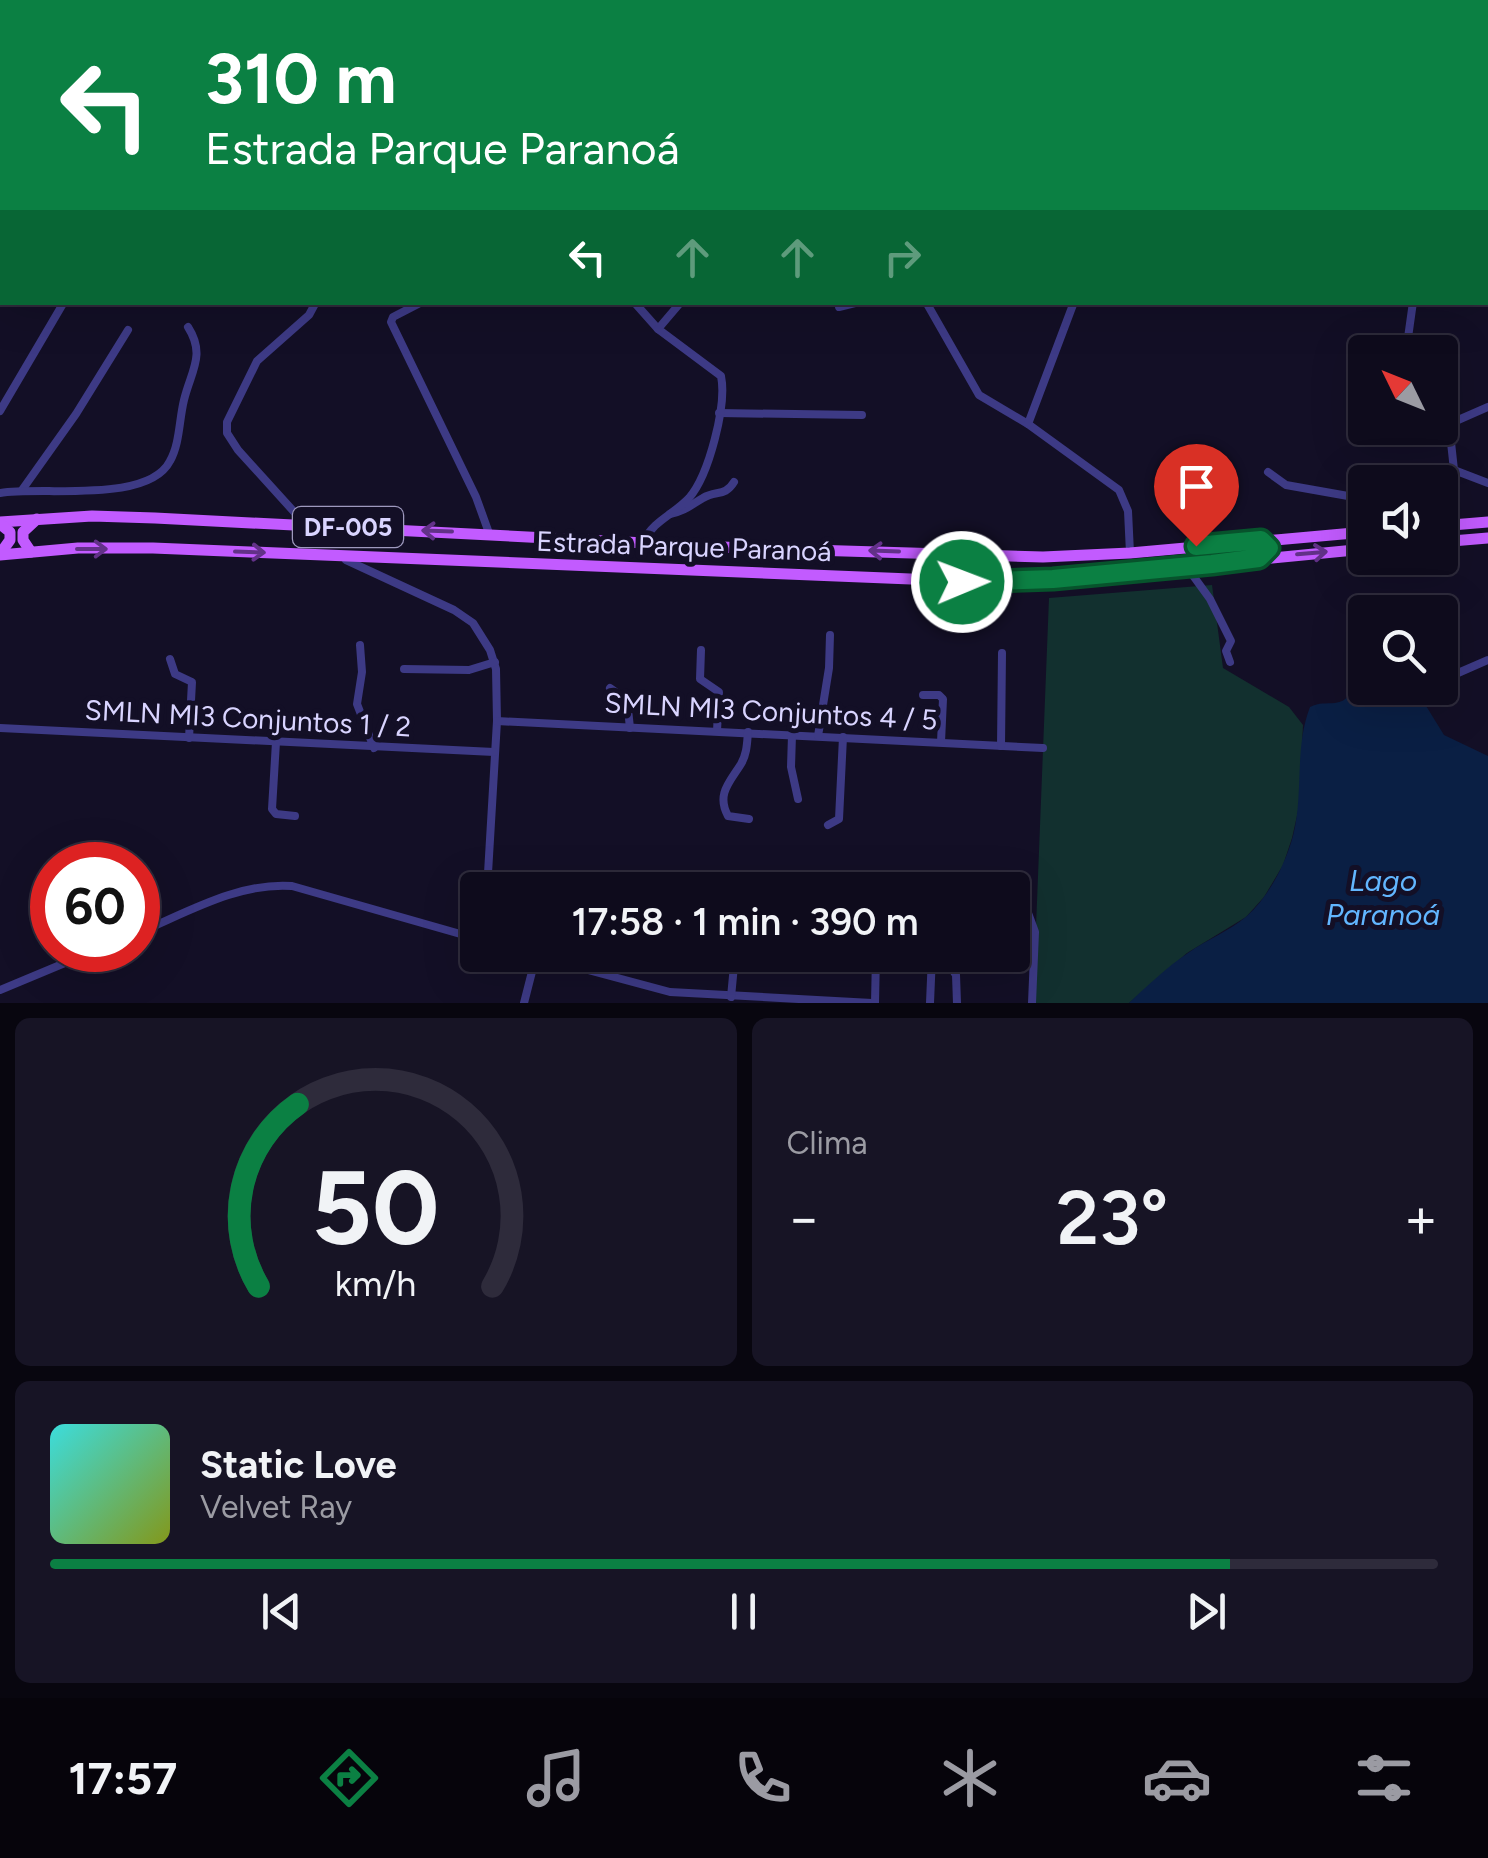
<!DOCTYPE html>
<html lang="pt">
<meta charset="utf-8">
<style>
:root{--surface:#0e0b1c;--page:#171425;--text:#f1f3f6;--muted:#9b9ba3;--line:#2e2b3b;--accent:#0b8043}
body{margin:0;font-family:Figtree,sans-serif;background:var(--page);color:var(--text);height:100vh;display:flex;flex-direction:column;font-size:38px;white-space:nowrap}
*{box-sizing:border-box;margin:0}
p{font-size:32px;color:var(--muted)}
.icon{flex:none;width:55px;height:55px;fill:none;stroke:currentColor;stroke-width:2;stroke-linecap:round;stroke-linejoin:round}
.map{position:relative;height:1003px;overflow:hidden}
.drawer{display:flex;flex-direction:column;gap:15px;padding:15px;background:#08060f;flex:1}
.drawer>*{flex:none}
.guide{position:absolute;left:0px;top:0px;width:1490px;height:305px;box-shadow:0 10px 40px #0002,0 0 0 2px var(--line);background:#0b8043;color:#fff;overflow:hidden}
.needle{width:65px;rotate:313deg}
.fabs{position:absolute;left:1348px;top:335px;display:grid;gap:20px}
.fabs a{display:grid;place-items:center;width:110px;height:110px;border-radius:10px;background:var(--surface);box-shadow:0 10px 40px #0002,0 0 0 2px var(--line);font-size:50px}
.speed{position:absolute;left:30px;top:842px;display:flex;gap:20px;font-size:50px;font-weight:700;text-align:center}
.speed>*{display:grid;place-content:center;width:130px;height:130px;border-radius:50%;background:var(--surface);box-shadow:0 10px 40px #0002,0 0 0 2px var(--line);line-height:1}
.speed .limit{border:15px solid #d22;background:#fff;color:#111}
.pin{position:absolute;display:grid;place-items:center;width:85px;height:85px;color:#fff;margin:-102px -42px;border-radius:50% 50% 50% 0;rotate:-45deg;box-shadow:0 0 10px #0007}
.pin .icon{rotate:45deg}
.me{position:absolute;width:110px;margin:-55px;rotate:89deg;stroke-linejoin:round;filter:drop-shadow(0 0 8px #0008)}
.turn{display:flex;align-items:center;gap:35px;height:210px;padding:0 40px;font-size:45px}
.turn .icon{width:130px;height:130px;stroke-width:2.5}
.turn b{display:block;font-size:70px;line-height:85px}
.lanes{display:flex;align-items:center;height:95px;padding:0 40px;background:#0003;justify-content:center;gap:50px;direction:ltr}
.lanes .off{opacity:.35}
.big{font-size:75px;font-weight:600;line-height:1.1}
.drawer .widget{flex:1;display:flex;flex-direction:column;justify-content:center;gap:15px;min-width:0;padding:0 35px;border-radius:15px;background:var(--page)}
.drawer .dial{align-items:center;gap:0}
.dial svg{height:260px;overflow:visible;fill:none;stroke:var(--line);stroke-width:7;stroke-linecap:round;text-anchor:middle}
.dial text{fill:var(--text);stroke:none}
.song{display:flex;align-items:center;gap:30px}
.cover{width:120px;height:120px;border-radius:15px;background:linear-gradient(135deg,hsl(180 70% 55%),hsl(70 70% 35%))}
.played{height:10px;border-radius:5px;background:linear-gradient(90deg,var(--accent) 85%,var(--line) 85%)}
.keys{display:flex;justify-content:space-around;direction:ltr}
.heat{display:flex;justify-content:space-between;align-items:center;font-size:55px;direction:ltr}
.drawer .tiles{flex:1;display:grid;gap:15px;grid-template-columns:1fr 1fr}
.widget:last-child{grid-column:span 2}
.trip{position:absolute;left:460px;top:872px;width:570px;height:100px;border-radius:10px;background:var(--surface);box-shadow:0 10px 40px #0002,0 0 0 2px var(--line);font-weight:600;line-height:100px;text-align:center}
.dock{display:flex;height:160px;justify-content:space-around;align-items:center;background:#06040b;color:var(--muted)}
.dock .icon{width:70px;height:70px}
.dock .current{color:var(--accent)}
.dock b{font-size:45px;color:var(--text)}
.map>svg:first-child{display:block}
</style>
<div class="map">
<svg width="1488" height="1003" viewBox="0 0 1488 1003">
<rect width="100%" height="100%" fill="#130f26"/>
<polygon fill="#12302f" points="1212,585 1223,668 1289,707 1303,725 1299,807 1292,838 1283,865 1264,897 1246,917 1187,953 1129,1003 1033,1003 1049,598"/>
<path fill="#0a1f44" d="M1352 645 1365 647V688H1415L1444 735 1488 756V1003H1129C1147 986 1167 967 1188 953 1206 940 1230 931 1247 916 1269 896 1285 865 1293 836 1304 794 1294 748 1310 707 1320 702 1325 704 1335 703 1362 699 1347 668 1346 651Z"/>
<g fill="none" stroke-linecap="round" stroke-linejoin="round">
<g stroke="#3d3a85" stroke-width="8">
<polyline points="301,2 301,0"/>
<polyline points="1047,2 1047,0"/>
<polyline points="1185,2 1185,0"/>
<polyline points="1328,2 1329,0"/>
<polyline points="422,302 393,317 391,322 476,497 489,533"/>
<polyline points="634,302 658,329"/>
<polyline points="926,302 979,395 1028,424 1119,490 1128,511 1130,553"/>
<polyline points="839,307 859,302"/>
<polyline points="1406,352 1413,302"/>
<polyline points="1440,408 1449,424 1454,470 1440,495"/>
<polyline points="0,411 64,302"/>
<polyline points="719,413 862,415"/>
<polyline points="1028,424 1074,302"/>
<polyline points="1449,424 1488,407"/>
<polyline points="1454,470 1488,483"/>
<polyline points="1268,472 1286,485 1365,499"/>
<polyline points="22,490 76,414 128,330"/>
<path d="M0 493C42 486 148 504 170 461 180 443 179 420 184 400 191 371 206 355 188 327"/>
<path d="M670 514C685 511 691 505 703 498 716 490 725 497 734 482"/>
<polyline points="306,525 238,450 227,433 227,422 257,361 309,315 316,302"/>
<path d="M643 542C654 520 673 515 689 498 709 475 727 405 721 376L658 329 681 302"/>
<polyline points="346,560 454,610 473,623 490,650 496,669 497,721 487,890"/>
<polyline points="1186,566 1210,599 1231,641 1226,651 1230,662"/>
<polyline points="360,645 362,672 357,704 374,748"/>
<polyline points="701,650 700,679 719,692 717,731"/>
<polyline points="170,659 175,674 192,682 189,738"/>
<polyline points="404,669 469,670 495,662"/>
<polyline points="1458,673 1488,660"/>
<polyline points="610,688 627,700 630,728"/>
<polyline points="923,695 939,695 943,699 941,742"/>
<polyline points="497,721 1043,748"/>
<polyline points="0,728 494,752"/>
<path d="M748 732C747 743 747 754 741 764 730 782 716 794 728 816L749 819"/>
<polyline points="792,735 791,767 798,799"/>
<polyline points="818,736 829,668 830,635"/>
<polyline points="276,742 272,809 276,814 295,816"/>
<polyline points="1001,746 1002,653"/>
<polyline points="828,825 839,819 843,737"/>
<polyline points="1028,913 1035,932 1032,1003"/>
<path d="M138 933C186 913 238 882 292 886L478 939"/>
<polyline points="532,955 670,992 872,1003"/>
<polyline points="943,955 956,975 957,1003"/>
<polyline points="0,990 96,950"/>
<polyline points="731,997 735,955"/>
<polyline points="524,1003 536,956"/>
<polyline points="875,1003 876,955"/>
<polyline points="930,1003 932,955"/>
</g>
<g stroke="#c25bff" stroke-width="11">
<polyline points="0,522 92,516 155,518 743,548 1043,557 1130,553 1365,532"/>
<polyline points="0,524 10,532 10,540 0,554"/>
<polyline points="1440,526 1488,522"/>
<polyline points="1440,542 1488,538"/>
<polyline points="31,552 23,540 23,532 37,519"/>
<polyline points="0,555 78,548 153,548 985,582 1100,575 1365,549"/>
</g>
</g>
<defs><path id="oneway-shaft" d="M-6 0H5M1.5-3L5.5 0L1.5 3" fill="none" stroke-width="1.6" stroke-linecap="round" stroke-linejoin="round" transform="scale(2.5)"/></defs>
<g stroke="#623188">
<use href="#oneway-shaft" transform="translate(437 531) rotate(-178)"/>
<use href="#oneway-shaft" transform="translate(92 549)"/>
<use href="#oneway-shaft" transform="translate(884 551) rotate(-178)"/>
<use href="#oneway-shaft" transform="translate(250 552) rotate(2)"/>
<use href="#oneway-shaft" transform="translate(1312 553) rotate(-5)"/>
</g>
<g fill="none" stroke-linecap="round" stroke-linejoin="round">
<defs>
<polyline id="route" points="962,582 1053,579 1212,564 1259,558 1269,548 1261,540 1196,546"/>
</defs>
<use href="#route" stroke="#07532c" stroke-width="25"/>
<use href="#route" stroke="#0b8043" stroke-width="18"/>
</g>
<g text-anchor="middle" stroke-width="10" stroke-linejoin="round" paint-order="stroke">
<rect fill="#130f26" stroke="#9e99be" stroke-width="2.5" x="293" y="507" width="110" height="40" rx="8"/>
<g font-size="25" font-weight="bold" fill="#d9d4ff">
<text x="348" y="536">DF-005</text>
</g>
<g font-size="28" fill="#d9d4ff" stroke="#130f26">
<text transform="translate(684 546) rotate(2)" y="10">Estrada Parque Paranoá</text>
<text transform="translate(771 711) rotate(3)" y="10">SMLN MI3 Conjuntos 4 / 5</text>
<text transform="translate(248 718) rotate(3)" y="10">SMLN MI3 Conjuntos 1 / 2</text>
</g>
<g font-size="30" font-style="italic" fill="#62b6ff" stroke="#130f26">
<text x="1383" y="891">Lago<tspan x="1383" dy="34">Paranoá</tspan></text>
</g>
</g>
</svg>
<div class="fabs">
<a><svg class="needle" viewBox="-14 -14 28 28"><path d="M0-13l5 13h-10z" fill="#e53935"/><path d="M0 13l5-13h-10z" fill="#9b9ba3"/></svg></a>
<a><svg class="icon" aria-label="sound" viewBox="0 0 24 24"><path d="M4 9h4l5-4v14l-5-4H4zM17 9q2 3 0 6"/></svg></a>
<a><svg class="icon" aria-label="search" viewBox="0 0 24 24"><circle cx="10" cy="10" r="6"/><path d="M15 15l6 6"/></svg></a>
</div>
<div class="speed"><div class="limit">60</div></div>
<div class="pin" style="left:1196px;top:546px;background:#d93025"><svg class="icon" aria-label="arrive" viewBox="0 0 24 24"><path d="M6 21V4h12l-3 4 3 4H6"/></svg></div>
<svg class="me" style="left:962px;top:582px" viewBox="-20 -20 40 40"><circle r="17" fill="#0b8043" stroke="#fff" stroke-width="3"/><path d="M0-11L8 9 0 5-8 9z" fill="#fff"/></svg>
<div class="trip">17:58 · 1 min · 390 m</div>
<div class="guide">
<div class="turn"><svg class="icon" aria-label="left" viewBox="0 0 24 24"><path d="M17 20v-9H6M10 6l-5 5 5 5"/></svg><div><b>310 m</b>Estrada Parque Paranoá</div></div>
<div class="lanes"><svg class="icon" aria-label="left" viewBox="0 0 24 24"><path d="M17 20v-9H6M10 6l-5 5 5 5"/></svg><svg class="icon off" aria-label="ahead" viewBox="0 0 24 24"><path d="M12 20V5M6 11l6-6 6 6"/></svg><svg class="icon off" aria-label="ahead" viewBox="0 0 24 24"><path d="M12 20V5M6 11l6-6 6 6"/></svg><svg class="icon off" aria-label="right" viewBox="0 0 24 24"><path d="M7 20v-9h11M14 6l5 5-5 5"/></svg></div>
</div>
</div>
<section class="drawer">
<div class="tiles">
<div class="widget dial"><svg viewBox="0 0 100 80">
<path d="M14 69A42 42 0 1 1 86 69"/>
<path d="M14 69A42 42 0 0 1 26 13" stroke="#0b8043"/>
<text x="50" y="56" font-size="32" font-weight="700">50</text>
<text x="50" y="72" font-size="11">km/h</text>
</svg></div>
<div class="widget"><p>Clima</p>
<div class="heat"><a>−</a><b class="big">23°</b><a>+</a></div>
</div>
<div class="widget">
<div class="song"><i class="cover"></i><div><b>Static Love</b><p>Velvet Ray</p></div></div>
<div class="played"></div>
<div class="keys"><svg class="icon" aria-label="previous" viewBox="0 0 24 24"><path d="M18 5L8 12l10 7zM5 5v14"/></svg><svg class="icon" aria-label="pause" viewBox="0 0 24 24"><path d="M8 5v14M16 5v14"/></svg><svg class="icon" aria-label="next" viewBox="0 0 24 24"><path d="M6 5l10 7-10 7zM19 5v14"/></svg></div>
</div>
</div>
</section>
<nav class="dock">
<b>17:57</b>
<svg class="icon current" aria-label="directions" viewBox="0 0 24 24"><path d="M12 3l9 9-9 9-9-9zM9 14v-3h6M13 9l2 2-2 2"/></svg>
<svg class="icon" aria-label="music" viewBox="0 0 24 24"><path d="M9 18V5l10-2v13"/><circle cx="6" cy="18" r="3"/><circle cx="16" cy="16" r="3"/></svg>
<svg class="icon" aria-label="phone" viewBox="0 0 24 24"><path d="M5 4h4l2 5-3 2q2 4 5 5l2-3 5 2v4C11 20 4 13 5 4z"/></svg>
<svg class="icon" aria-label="climate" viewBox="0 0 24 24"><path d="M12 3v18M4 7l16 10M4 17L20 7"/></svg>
<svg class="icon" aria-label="car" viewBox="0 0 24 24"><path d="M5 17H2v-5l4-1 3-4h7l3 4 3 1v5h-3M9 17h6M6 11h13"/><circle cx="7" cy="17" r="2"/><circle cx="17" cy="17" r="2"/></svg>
<svg class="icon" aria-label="filters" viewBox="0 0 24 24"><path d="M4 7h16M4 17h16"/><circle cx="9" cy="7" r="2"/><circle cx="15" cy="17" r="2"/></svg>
</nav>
